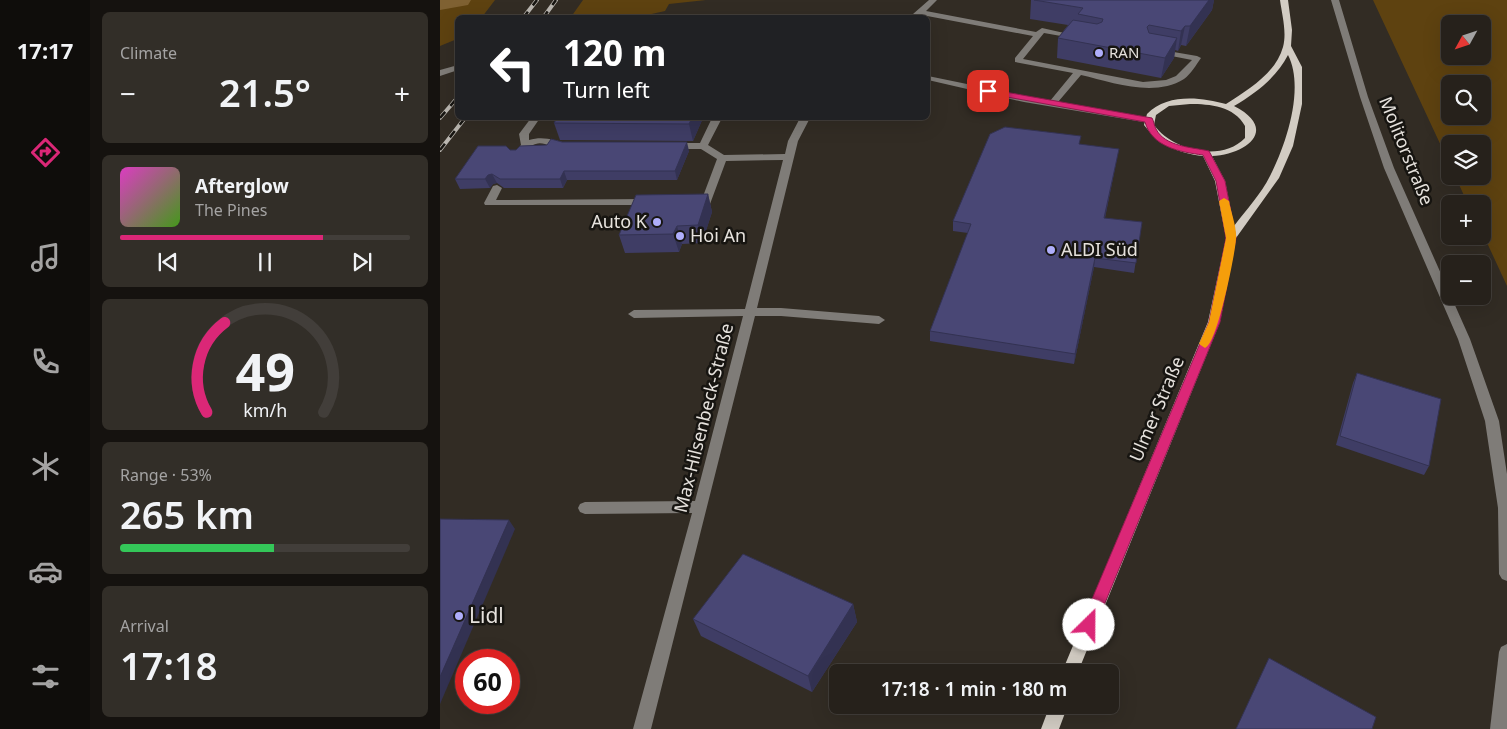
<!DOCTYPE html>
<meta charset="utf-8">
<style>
:root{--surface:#26211b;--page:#322e28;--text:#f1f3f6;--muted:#a4a3a3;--line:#423e3a;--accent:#db2777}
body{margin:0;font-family:"Noto Sans",sans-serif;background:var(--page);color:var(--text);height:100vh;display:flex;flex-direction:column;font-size:19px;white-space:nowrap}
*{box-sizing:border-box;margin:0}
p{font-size:16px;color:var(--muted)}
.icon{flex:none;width:28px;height:28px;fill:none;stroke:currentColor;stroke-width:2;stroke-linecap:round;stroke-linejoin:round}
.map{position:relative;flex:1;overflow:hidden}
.drawer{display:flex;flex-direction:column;gap:12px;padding:12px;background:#15120f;width:350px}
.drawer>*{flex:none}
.banner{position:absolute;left:15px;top:15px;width:475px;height:105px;border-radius:8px;box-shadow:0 5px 20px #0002,0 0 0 1px var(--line);background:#202124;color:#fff;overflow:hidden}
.needle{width:32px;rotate:230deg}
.buttons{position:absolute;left:1001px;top:15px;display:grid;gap:10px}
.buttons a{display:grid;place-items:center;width:50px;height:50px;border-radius:8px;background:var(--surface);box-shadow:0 5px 20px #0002,0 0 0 1px var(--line);font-size:25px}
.speed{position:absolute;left:15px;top:649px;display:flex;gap:10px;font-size:25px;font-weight:700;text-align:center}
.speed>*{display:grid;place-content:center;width:65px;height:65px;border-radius:50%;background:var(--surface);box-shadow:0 5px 20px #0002,0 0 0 1px var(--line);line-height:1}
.speed .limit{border:8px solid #d22;background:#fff;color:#111}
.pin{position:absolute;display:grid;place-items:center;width:42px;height:42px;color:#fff;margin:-21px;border-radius:10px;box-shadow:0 2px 8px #0006}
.me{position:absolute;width:55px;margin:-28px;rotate:23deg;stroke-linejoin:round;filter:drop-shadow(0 0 4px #0008)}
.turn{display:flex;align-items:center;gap:18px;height:105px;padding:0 25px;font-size:22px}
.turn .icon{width:65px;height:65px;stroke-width:2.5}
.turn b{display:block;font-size:35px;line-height:42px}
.big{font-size:38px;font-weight:600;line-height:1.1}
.drawer .widget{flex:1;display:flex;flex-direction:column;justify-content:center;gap:8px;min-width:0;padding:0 18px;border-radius:8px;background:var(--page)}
.drawer .dial{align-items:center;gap:0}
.dial svg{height:130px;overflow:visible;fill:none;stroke:var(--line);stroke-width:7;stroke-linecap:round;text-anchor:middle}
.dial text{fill:var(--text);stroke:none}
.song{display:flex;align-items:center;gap:15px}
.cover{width:60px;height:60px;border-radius:8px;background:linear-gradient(135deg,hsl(310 70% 55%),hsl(100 70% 35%))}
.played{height:5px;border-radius:2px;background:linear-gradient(90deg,var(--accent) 70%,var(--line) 70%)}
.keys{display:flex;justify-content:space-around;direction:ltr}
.heat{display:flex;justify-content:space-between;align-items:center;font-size:28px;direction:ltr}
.charge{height:8px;border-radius:4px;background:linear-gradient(90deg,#34c759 53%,var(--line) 0)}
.trip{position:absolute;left:389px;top:664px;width:290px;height:50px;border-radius:8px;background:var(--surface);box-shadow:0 5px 20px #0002,0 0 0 1px var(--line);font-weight:600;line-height:50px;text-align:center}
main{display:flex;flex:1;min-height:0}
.tabs{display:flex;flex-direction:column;width:90px;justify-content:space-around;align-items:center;background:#0f0d0b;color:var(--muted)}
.tabs .icon{width:35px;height:35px}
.tabs .current{color:var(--accent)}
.tabs b{font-size:22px;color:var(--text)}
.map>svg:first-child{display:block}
</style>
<main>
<nav class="tabs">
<b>17:17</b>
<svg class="icon current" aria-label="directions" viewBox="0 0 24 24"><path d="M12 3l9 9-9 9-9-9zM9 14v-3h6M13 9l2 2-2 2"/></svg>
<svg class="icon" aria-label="music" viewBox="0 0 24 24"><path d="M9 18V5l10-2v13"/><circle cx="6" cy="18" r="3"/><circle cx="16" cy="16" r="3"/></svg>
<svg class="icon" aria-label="phone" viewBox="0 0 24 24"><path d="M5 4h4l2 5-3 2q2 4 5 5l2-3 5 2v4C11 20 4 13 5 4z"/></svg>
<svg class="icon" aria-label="climate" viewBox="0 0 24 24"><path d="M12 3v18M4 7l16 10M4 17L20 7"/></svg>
<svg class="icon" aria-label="car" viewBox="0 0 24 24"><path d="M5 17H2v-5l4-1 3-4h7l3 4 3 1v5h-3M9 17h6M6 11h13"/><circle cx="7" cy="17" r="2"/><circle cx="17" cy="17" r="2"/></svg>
<svg class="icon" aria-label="filters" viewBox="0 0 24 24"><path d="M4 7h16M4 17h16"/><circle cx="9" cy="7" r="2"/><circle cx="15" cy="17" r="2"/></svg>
</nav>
<section class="drawer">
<div class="widget"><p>Climate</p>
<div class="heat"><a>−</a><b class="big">21.5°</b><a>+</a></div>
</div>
<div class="widget">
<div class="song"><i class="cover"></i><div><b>Afterglow</b><p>The Pines</p></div></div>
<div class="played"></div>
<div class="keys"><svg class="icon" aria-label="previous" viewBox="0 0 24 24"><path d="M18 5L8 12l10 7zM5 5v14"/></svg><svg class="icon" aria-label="pause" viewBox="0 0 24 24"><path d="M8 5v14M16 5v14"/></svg><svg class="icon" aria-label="next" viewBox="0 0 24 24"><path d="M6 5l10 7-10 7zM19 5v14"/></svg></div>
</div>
<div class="widget dial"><svg viewBox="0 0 100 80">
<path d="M14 69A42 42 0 1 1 86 69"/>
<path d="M14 69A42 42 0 0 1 25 14" stroke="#db2777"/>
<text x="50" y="56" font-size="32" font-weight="700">49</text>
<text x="50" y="72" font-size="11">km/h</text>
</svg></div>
<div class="widget"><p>Range · 53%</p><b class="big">265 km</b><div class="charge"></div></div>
<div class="widget"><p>Arrival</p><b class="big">17:18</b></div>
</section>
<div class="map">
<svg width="1067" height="729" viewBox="0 0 1067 729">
<rect width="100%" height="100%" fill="#322c24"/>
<g fill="#5e4210" fill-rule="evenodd">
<polygon points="0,0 55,0 42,17 18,18 17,39 0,46"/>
<polygon points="143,0 266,0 229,4 225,11 198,17 131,17"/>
<path d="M933 0H1067V286L1043 234 1042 204H1028L1015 176H1042V144H1010V165ZM1010 24H1042V56H1010ZM1010 84H1042V116H1010Z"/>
</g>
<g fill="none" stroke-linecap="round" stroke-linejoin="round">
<polygon fill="#7f6132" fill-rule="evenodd" points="0,0 31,0 28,5 0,10"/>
<g fill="#7f7c78" fill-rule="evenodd">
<path d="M489 0H497L486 11 596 32 602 28 642 37 638 39 604 33 583 59 703 82 726 80 736 76 752 60 716 53V49L757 56 761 58C756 65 751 74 744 79 714 98 671 82 641 75L618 102 712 118 714 120 709 123 584 102 488 80V76L610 101 633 73 575 62V58L593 36 482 15 479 18H473V14Z"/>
<polygon points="891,0 899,0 928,97 954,168 1030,339 1059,421 1067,474 1067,581 1062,579 1059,574 1058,508 1045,421 1018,339 944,168 920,97"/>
<polygon points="18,65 18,70 0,76 0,70"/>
<path d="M91 118H100L89 134V140C103 136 115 140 128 144V148C106 152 102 130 80 157H74L72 155 81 145 79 134Z"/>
<polygon points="272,118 282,118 268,145 284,155 345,154 348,141 360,118 370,118 358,141 317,308 341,308 439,316 445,320 439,324 341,316 315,316 211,729 193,729 252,513 145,514 140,512 138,508 140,504 145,502 255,501 303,316 194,318 188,314 194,310 305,309 343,160 286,161 270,204 251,204 251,200 262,199 277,159 261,149 232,149 227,146 232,143 260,143"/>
<polygon points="57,185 62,188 56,200 210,199 215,202 210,205 45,205 44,203 53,186"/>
<polygon points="1067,644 1067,729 1050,729 1059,652 1061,647"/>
</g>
<g fill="#d2ccc3" fill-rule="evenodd">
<path d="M840 0H848L852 30 851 46 862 67V104L853 146 839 178 796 238 780 322 638 672H622L768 322 786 238 775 181 763 156C738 153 719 145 704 125L707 114C727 93 761 97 786 104 808 90 836 73 843 47 847 32 842 15 840 0ZM848 55C865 88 846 145 830 176 821 194 806 210 794 226L785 181 772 156C807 154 839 129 794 106 816 93 836 78 848 55ZM750 104C770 104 794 106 805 126V138C781 163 732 150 714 125L716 115 729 106Z"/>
<polygon points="610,705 628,705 619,729 601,729"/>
</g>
<defs>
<g id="rail">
<polyline points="83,18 97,0"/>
<polyline points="103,18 116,0"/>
<polyline points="0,118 18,97"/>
<polyline points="0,150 25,118"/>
</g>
</defs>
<use href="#rail" stroke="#bab6b0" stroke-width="4"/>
<use href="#rail" stroke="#171511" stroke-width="2.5" stroke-dasharray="8" stroke-linecap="butt"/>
</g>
<g fill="#3f3d65">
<polygon points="591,0 774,0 772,10 746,46 741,45 738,51 735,50 734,58 721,78 617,58 618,38 628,25 590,19"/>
<polygon points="117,118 263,118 253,141 120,140 114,123"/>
<polygon points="122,142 249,151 237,180 127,180 123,188 64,188 57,183 53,184 50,188 20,189 15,179 70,150 76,150 107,145"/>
<polygon points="640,144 677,158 665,218 702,222 694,273 654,267 634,364 490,341 490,331 528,233 513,231 513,221"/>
<polygon points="268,194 272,212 262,243 242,244 239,252 185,253 179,235"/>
<polygon points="917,373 989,466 984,475 896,445 913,383"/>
<polygon points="413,604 417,622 372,692 261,636 253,619"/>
</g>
<g fill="#333252">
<polygon points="769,0 774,0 772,10 746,46 750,26"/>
<polygon points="745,26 741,45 738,51 741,31"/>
<polygon points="737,38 734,58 721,78 725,58"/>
<polygon points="252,118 263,118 253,141 249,124"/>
<polygon points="247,142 249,151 237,180 235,171"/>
<polygon points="679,149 677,158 663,227 664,218"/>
<polygon points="124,171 127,180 123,188 120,179"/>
<polygon points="52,174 57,183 53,184 50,188 45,179 48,175"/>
<polygon points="268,194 272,212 262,243 258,225"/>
<polygon points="237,226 242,244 239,252 233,234"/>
<polygon points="655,258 654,267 634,364 635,354"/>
<polygon points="69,520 75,529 0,704 0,677"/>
<polygon points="413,604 417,622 372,692 368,676"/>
</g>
<g fill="#494775" stroke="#333252">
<polygon points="594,0 769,0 750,26 745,26 741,31 709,25 707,27 709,33 737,38 725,58 618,38 633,20 657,24 662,22 663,19 638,14 643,8"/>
<polygon points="117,118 252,118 249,124 114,123"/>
<polygon points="565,127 641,136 639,144 679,149 664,218 702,222 696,263 655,258 635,354 490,331 531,224 513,221 550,134"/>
<polygon points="111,139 122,142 247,142 235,171 124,171 120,179 60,179 52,174 48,175 45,179 15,179 38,146 66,146 70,150 76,150 80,146 107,145"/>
<polygon points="268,194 258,225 237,226 233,234 179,235 196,195"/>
<polygon points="917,373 1001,399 989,466 900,436"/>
<polygon points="0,519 69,520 0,677"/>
<polygon points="303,554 413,604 368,676 253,619"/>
<polygon points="829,658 936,717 932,729 796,729"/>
</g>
<path fill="#db2777" stroke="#8e194d" d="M548 89 712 118C714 121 714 126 716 129 725 147 752 147 769 151L785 181 796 238 780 322 656 625 654 630 649 632 643 630 641 625 769 322 786 238 776 181 763 155C740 152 712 147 705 122L545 93 544 91Z"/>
<path fill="#f59e0b" d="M784 198 789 201C791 213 797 227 796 239 795 255 777 345 765 348L759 344 769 322 786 238 779 201Z"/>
<g fill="#afaefa" stroke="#171511" stroke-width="2">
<circle cx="659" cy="53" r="5"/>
<circle cx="217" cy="222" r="5"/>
<circle cx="240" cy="236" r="5"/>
<circle cx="611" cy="250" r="5"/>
<circle cx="19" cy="616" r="5"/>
</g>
<g text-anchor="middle" stroke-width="5" stroke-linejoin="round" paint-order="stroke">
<g font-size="15" fill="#e6e2dd" stroke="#171511" text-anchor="start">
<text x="669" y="58">RAN</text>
</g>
<g font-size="18" fill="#e6e2dd" stroke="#171511">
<text transform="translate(966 151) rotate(68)" y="6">Molitorstraße</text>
<text transform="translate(717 409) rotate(-67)" y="6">Ulmer Straße</text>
<text transform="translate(264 418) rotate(-76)" y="6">Max-Hilsenbeck-Straße</text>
</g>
<g font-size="18" fill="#e6e2dd" stroke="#171511" text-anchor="start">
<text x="207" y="228" text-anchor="end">Auto K</text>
<text x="250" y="242">Hoi An</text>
<text x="621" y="256">ALDI Süd</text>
</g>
<g font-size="21" fill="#e6e2dd" stroke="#171511" text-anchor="start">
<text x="29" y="623">Lidl</text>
</g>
</g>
</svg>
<div class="buttons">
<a><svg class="needle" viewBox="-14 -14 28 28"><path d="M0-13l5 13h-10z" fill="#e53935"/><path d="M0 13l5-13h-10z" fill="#a4a3a3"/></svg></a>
<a><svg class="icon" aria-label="search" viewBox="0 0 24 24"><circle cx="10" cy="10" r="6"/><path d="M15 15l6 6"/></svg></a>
<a><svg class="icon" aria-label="layers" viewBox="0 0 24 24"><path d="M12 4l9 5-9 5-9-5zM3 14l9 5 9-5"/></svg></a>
<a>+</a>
<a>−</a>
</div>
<div class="speed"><div class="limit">60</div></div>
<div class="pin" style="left:548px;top:91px;background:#d93025"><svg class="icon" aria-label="arrive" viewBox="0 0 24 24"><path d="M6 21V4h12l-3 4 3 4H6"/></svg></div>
<svg class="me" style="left:649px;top:625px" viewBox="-20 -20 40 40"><circle r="19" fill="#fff"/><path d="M0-13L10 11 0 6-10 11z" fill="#db2777"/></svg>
<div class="trip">17:18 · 1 min · 180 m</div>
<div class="banner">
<div class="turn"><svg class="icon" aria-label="left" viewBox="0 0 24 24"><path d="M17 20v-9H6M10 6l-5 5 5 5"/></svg><div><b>120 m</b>Turn left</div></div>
</div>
</div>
</main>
